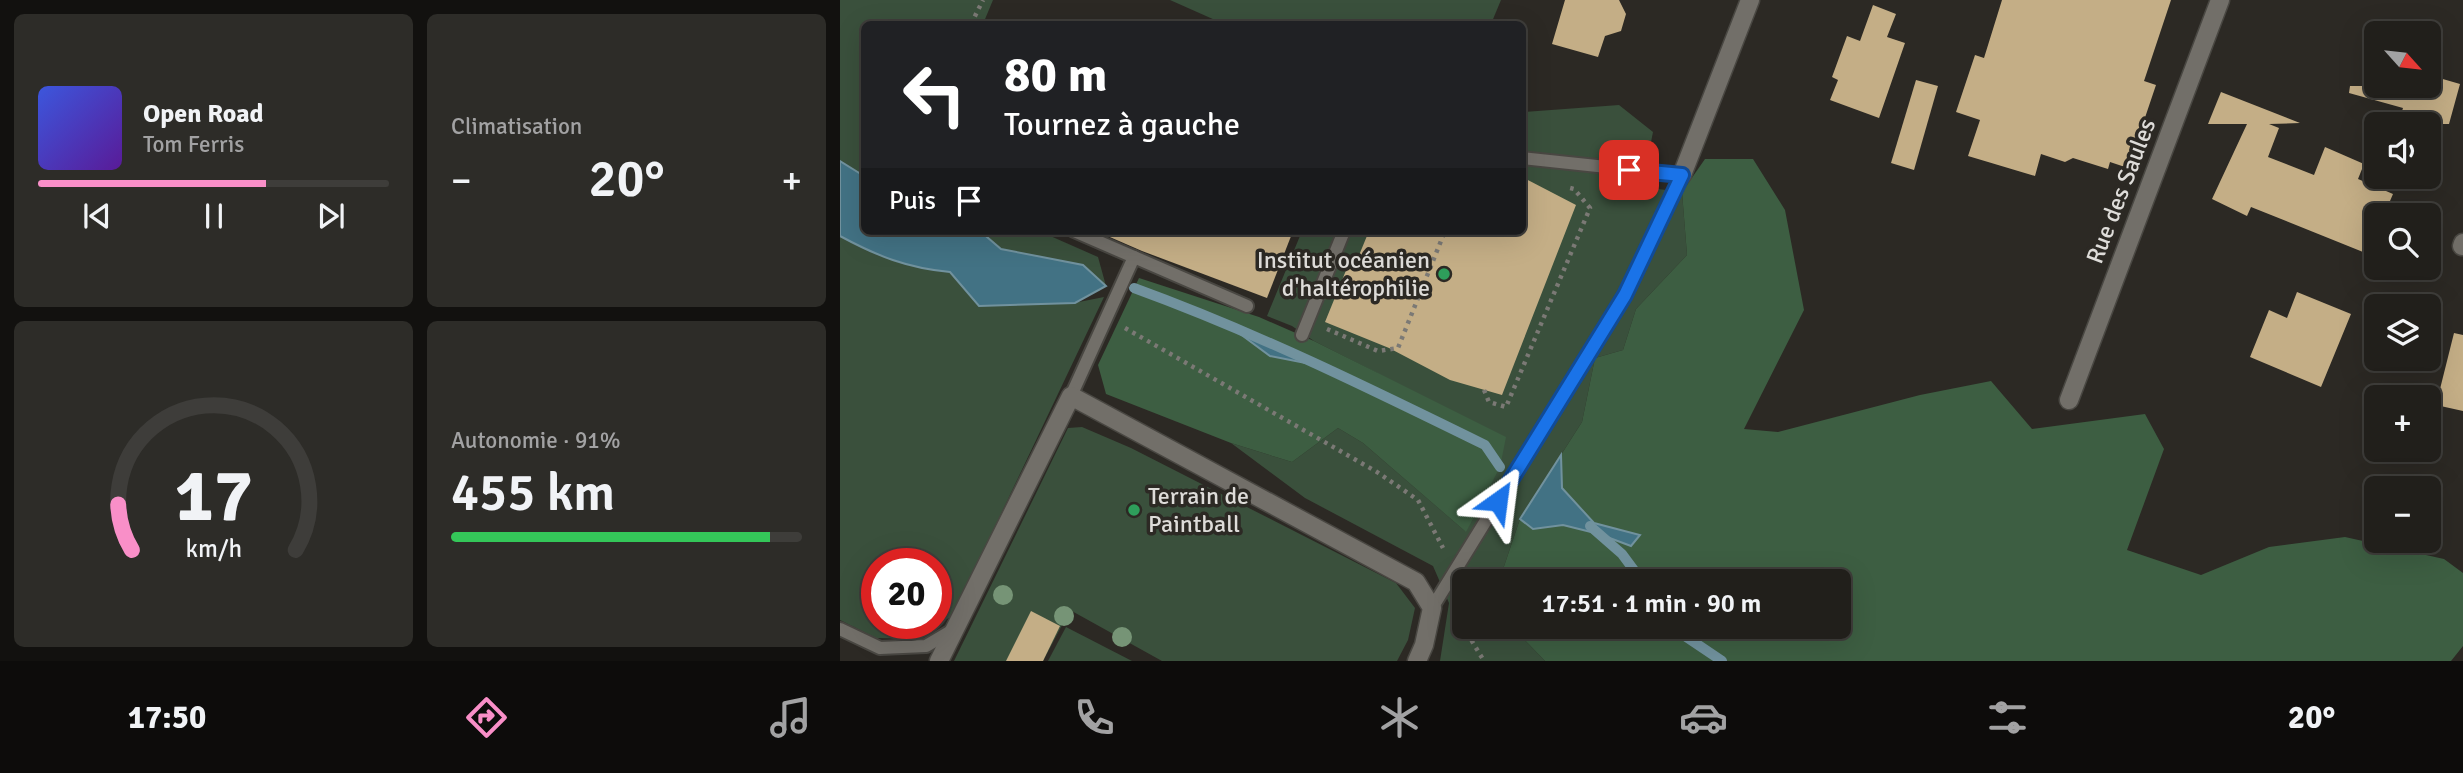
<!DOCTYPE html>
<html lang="fr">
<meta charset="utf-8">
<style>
:root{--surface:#211f1b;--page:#2d2c28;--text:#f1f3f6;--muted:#a2a2a3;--line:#3e3d3a;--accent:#f98fc8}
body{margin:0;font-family:Signika,sans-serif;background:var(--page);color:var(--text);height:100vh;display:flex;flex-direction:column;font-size:26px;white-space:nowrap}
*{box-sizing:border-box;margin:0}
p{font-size:23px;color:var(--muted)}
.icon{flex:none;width:38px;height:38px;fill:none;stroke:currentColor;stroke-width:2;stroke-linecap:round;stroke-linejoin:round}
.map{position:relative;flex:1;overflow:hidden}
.sheet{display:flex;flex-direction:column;gap:14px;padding:14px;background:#12110f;width:840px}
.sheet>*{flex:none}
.banner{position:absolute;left:21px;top:21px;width:665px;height:214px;border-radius:10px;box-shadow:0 7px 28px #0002,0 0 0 2px var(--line);background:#202124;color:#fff;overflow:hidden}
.needle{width:46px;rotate:117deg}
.controls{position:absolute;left:1524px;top:21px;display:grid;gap:14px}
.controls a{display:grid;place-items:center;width:77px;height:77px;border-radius:10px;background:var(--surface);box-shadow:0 7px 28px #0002,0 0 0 2px var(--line);font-size:35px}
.speed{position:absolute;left:21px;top:548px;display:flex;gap:14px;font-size:35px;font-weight:700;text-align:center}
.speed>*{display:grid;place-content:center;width:91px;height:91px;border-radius:50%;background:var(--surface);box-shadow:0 7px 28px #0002,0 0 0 2px var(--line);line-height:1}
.speed .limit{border:10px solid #d22;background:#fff;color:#111}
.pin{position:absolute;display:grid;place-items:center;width:60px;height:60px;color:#fff;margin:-30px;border-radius:14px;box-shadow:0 4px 10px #0006}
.me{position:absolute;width:77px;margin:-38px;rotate:31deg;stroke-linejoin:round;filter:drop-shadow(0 0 5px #0008)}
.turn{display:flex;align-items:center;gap:24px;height:147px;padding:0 28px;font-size:32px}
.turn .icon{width:91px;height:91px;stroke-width:2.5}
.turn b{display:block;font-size:49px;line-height:60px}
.then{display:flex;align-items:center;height:66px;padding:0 28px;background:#0003;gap:14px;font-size:26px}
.big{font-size:52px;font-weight:600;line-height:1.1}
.sheet .widget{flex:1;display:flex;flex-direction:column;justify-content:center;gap:10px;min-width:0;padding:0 24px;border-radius:10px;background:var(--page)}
.sheet .dial{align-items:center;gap:0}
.dial svg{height:182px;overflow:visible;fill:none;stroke:var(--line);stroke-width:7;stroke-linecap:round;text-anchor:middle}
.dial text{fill:var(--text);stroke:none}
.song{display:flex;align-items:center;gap:21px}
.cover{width:84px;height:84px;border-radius:10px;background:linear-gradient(135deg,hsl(230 70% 55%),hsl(270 70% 35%))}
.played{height:7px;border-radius:4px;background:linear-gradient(90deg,var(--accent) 65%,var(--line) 65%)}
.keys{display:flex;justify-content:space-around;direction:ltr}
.heat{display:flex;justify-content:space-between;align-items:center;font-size:38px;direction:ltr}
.charge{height:10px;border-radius:5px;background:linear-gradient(90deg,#34c759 91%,var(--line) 0)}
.sheet .tiles{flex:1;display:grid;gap:14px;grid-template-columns:repeat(2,1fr)}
.trip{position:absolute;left:612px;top:569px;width:399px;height:70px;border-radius:10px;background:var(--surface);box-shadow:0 7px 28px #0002,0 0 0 2px var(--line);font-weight:600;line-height:70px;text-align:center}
.menu{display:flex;height:112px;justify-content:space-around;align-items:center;background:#0d0c0b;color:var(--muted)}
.menu .icon{width:49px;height:49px}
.menu .active{color:var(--accent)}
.menu b{font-size:32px;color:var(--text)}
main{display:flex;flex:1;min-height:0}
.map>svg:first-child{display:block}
</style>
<main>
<section class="sheet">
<div class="tiles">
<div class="widget">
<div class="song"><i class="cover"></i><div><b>Open Road</b><p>Tom Ferris</p></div></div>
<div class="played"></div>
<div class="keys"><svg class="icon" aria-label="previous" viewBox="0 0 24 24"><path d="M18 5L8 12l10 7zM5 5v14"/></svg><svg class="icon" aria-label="pause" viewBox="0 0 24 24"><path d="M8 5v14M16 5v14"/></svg><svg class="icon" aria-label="next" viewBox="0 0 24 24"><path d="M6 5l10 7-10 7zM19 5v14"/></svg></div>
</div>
<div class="widget"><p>Climatisation</p>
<div class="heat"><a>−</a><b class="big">20°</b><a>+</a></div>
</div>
<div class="widget dial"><svg viewBox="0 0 100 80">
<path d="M14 69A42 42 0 1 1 86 69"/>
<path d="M14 69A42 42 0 0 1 8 49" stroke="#f98fc8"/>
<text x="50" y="56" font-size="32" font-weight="700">17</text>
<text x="50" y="72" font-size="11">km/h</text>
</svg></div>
<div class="widget"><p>Autonomie · 91%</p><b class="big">455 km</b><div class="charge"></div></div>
</div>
</section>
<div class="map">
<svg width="1623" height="661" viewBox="0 0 1623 661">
<rect width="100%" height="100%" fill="#2c2924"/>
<g fill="#3a503c" fill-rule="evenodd">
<polygon points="0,0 153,0 143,24 24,24 24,176 0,161"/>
<polygon points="330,0 661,0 651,24 384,24"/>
<polygon points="779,105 813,132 802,187 842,192 847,255 796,309 783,350 755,358 742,422 680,519 659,581 625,581 625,626 672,627 705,661 600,661 609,603 593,566 465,498 391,443 452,462 498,428 523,443 625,531 537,373 474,341 452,326 427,316 462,231 682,231 683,112"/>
<polygon points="140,231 199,231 258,257 266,286 237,264 161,249"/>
<path d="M0 236C37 256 67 268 110 272L139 306 234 303 264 297 113 615 77 639 36 638 0 620ZM37 564H96V623H37Z"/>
<polygon points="242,427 291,448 556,583 575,608 568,640 557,661 322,661 230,610 203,661 114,661 228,428"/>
<polygon points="226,627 292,661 208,661"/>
</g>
<g fill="#3d5e42">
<polygon points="865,159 913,159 945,210 964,310 904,429 938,432 1080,395 1151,381 1192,429 1305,414 1324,449 1287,550 1361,575 1429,547 1505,537 1604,559 1623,573 1623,646 1611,661 705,661 672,627 999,626 999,581 659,581 680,519 742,422 755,358 783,350 796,309 847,255 842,192"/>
<polygon points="299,278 419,317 474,341 666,437 660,467 626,532 523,443 498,428 452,462 391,443 266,394 258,365"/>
</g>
<g fill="#427284" stroke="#71929e" stroke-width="2">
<path d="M0 161 24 176V231H140L161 249 243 265 266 286 235 303 139 306 110 272C67 268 37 256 0 236Z"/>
<polygon points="380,319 486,367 430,356"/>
<polygon points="721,455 722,488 754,523 800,535 791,546 759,534 723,525 693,529 680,519"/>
</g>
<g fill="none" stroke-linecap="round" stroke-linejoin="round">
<g stroke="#71929e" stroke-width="10">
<path d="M294 288C415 332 529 388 645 445L660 467"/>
<polyline points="750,526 782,554 802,581"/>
<polyline points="836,626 842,634 882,661"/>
</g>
</g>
<g fill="#c4ae86">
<polygon points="725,0 779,0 786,14 781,31 765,36 758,57 712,44"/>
<polygon points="1162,0 1331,0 1304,81 1316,85 1288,168 1270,162 1268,169 1233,158 1225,162 1201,154 1195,176 1128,156 1140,120 1116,112 1135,55 1144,58"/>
<polygon points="1033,5 1056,14 1047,37 1065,43 1039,118 990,100 998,80 992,77 1007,36 1020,41"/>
<polygon points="1589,75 1620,84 1609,124 1558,124 1563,108 1509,93 1510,86 1589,86"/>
<polygon points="1076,80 1098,86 1074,170 1051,163"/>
<polygon points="1381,92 1460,123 1429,124 1439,128 1428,157 1474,175 1485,147 1524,164 1518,179 1553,194 1544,215 1536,215 1536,233 1528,254 1411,207 1407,216 1372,199 1407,124 1368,124"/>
<polygon points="682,177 736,205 662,395 610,380 549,348 485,322 509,263 515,265 529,231 682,231"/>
<polygon points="256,231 453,231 427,298 302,251"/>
<polygon points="1457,292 1511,314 1481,387 1410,357 1429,310 1447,318"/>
<polygon points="1614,333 1623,335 1623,411 1596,405"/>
<polygon points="191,611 220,626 203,661 166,661"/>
</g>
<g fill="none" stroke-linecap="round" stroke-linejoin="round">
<defs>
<g id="lane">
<polyline points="234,231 407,306"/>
<polyline points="462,335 504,231"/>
<polyline points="231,396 294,257"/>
<polyline points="592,608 785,295 842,175 682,158"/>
<polyline points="0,629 40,648 86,646 113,630"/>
</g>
<g id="street">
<polyline points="842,175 910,0"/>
<polyline points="1622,246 1623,243"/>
<polyline points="1229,400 1380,0"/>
<polyline points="99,661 231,396 576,582 592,608 584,645 577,661"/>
</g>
</defs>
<use href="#lane" stroke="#494742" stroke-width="16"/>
<use href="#street" stroke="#494742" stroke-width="21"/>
<g stroke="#7b7975" stroke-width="4.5" stroke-dasharray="3.5 5" stroke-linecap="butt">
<polyline points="131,24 143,0"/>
<polyline points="285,328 537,472 578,500 603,548"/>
<polyline points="487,329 538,351 558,348 605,231"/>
<polyline points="644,390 649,402 666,407 750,208 734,189 726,187"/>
<polyline points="618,610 619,620 644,661"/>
</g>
<use href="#lane" stroke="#726f69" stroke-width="12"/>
<use href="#street" stroke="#726f69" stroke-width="18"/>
</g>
<g fill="#769476">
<circle cx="163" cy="595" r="10"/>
<circle cx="224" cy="616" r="10"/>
<circle cx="282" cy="637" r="10"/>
</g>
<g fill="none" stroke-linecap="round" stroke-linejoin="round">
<defs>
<polyline id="route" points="658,501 785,295 842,175 789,170"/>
</defs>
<use href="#route" stroke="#114b97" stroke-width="18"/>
<use href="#route" stroke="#1a73e8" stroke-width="12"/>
</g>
<g fill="#2e9e5b" stroke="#2c2924" stroke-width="2.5">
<circle cx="604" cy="274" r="7"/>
<circle cx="294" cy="510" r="7"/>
</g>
<g text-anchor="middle" stroke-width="7" stroke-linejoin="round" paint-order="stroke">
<g font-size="24" fill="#dedcd9" stroke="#2c2924">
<text transform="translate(1281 191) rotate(-69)" y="8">Rue des Saules</text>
</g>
<g font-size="24" fill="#dedcd9" stroke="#2c2924" text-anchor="end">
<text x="590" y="268">Institut océanien<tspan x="590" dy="28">d'haltérophilie</tspan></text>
<text x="308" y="504" text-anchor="start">Terrain de<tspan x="308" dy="28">Paintball</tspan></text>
</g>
</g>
</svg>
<div class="controls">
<a><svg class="needle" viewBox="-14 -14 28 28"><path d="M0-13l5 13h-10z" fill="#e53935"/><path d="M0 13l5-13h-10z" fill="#a2a2a3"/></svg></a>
<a><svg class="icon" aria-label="sound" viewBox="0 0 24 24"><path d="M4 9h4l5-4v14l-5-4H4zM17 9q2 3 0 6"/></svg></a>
<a><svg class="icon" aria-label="search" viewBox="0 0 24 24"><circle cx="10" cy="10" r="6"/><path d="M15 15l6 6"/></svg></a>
<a><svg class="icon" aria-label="layers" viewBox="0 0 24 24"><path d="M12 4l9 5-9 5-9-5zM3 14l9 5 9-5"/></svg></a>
<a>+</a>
<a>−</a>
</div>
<div class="speed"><div class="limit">20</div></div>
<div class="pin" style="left:789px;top:170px;background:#d93025"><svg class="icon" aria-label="arrive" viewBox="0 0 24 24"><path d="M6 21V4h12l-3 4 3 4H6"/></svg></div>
<svg class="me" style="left:658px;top:501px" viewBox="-20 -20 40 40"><path d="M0-17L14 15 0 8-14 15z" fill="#1a73e8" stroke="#fff" stroke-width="4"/></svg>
<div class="trip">17:51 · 1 min · 90 m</div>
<div class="banner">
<div class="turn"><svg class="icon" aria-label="left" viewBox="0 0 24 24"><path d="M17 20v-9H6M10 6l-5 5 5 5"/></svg><div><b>80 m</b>Tournez à gauche</div></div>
<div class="then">Puis<svg class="icon" aria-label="arrive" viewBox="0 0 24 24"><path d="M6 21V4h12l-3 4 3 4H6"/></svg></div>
</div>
</div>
</main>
<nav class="menu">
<b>17:50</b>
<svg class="icon active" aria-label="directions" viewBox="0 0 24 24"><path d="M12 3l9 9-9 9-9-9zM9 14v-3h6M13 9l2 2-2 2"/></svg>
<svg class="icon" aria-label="music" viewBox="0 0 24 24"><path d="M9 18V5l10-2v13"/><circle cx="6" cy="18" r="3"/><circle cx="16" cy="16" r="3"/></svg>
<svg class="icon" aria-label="phone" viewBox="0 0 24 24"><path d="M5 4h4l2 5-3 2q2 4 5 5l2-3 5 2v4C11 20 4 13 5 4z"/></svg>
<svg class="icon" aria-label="climate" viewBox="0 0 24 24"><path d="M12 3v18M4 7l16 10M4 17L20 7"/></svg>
<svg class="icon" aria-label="car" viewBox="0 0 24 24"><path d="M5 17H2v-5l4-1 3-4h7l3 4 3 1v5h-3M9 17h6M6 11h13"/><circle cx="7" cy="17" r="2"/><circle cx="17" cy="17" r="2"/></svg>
<svg class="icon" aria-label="filters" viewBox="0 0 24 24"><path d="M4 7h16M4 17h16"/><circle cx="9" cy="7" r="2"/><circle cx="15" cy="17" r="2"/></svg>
<b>20°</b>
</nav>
